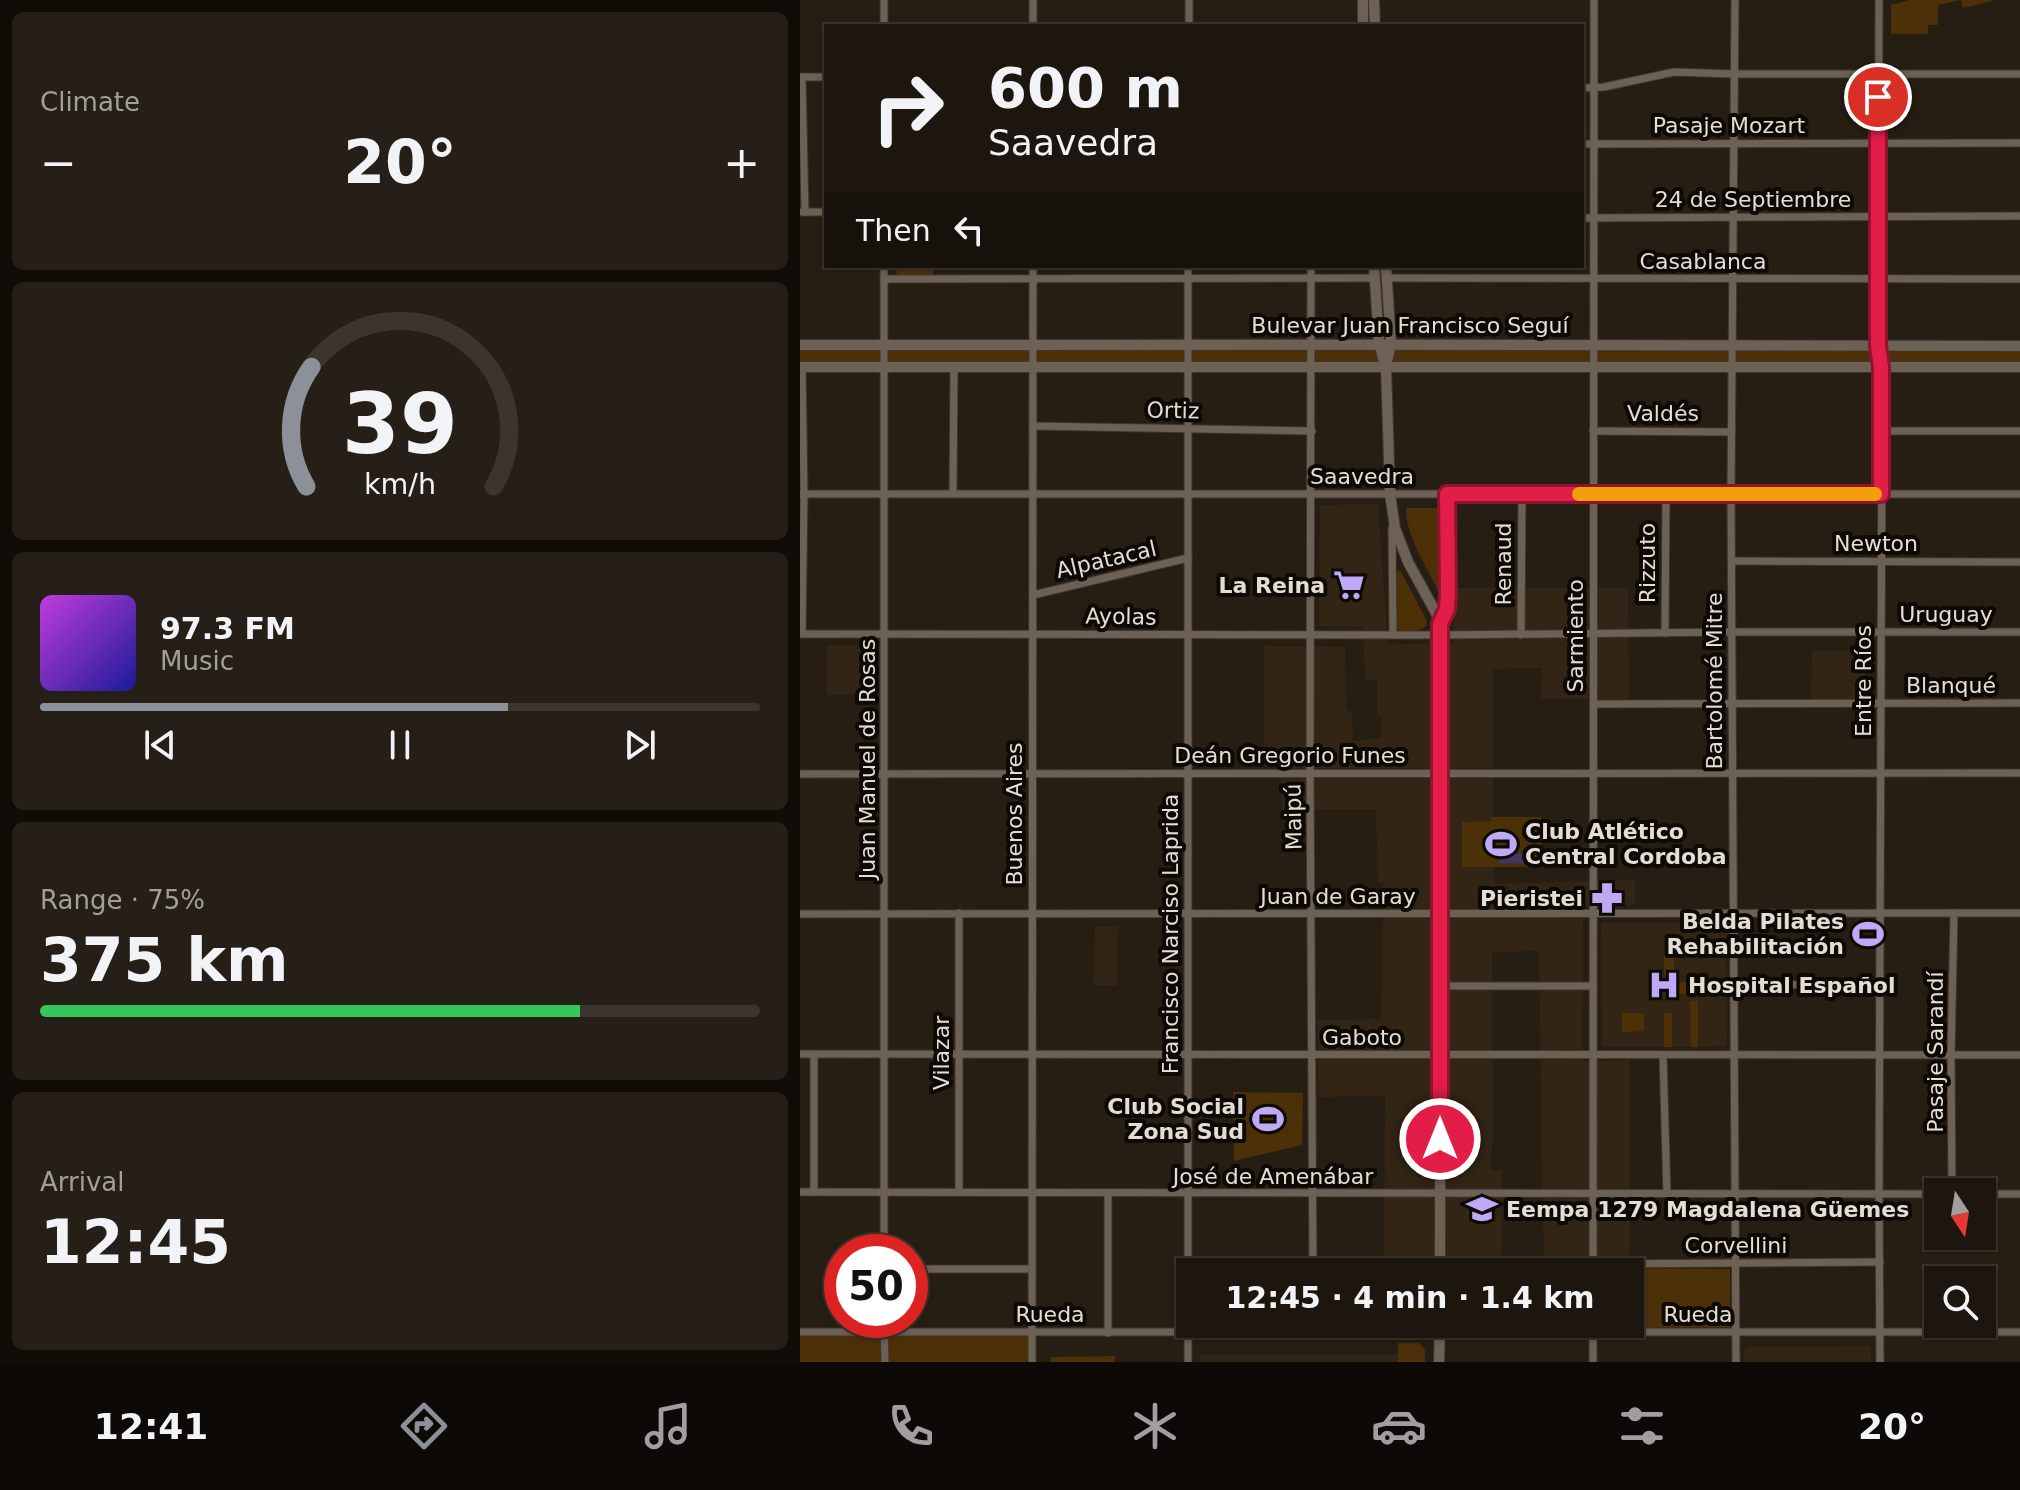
<!DOCTYPE html>
<meta charset="utf-8">
<style>
:root{--surface:#1d160e;--page:#251f17;--text:#f1f3f6;--muted:#a09f9e;--line:#3b352e;--accent:#8c9099}
body{margin:0;font-family:"DejaVu Sans",sans-serif;background:var(--page);color:var(--text);height:100vh;display:flex;flex-direction:column;font-size:30px;white-space:nowrap}
*{box-sizing:border-box;margin:0}
p{font-size:26px;color:var(--muted)}
.icon{flex:none;width:44px;height:44px;fill:none;stroke:currentColor;stroke-width:2;stroke-linecap:round;stroke-linejoin:round}
.map{position:relative;flex:1;overflow:hidden}
.panel{display:flex;flex-direction:column;gap:12px;padding:12px;background:#100c08;width:800px}
.panel>*{flex:none}
.guide{position:absolute;left:24px;top:24px;width:760px;height:244px;border-radius:0px;box-shadow:0 2px 6px #0004,0 0 0 2px var(--line);background:#1d160e;color:var(--text);overflow:hidden}
.needle{width:52px;rotate:168deg}
.tools{position:absolute;left:1124px;top:1178px;display:grid;gap:16px}
.tools a{display:grid;place-items:center;width:72px;height:72px;border-radius:0px;background:var(--surface);box-shadow:0 2px 6px #0004,0 0 0 2px var(--line);font-size:40px}
.speed{position:absolute;left:24px;top:1234px;display:flex;gap:16px;font-size:40px;font-weight:700;text-align:center}
.speed>*{display:grid;place-content:center;width:104px;height:104px;border-radius:50%;background:var(--surface);box-shadow:0 2px 6px #0004,0 0 0 2px var(--line);line-height:1}
.speed .limit{border:12px solid #d22;background:#fff;color:#111}
.pin{position:absolute;display:grid;place-items:center;width:68px;height:68px;color:#fff;margin:-34px;border:4px solid #fff;border-radius:50%;box-shadow:0 2px 8px #0007}
.me{position:absolute;width:88px;margin:-44px;rotate:0deg;stroke-linejoin:round;filter:drop-shadow(0 0 6px #0008)}
.turn{display:flex;align-items:center;gap:28px;height:168px;padding:0 32px;font-size:36px}
.turn .icon{width:104px;height:104px;stroke-width:2.5}
.turn b{display:block;font-size:56px;line-height:68px}
.then{display:flex;align-items:center;height:76px;padding:0 32px;background:#0003;gap:16px;font-size:30px}
.big{font-size:60px;font-weight:600;line-height:1.1}
.panel .widget{flex:1;display:flex;flex-direction:column;justify-content:center;gap:12px;min-width:0;padding:0 28px;border-radius:12px;background:var(--page)}
.panel .dial{align-items:center;gap:0}
.dial svg{height:208px;overflow:visible;fill:none;stroke:var(--line);stroke-width:7;stroke-linecap:round;text-anchor:middle}
.dial text{fill:var(--text);stroke:none}
.song{display:flex;align-items:center;gap:24px}
.cover{width:96px;height:96px;border-radius:12px;background:linear-gradient(135deg,hsl(290 70% 55%),hsl(240 70% 35%))}
.played{height:8px;border-radius:4px;background:linear-gradient(90deg,var(--accent) 65%,var(--line) 65%)}
.keys{display:flex;justify-content:space-around;direction:ltr}
.heat{display:flex;justify-content:space-between;align-items:center;font-size:44px;direction:ltr}
.charge{height:12px;border-radius:6px;background:linear-gradient(90deg,#34c759 75%,var(--line) 0)}
.trip{position:absolute;left:376px;top:1258px;width:468px;height:80px;border-radius:0px;background:var(--surface);box-shadow:0 2px 6px #0004,0 0 0 2px var(--line);font-weight:600;line-height:80px;text-align:center}
.dock{display:flex;height:128px;justify-content:space-around;align-items:center;background:#0c0906;color:var(--muted)}
.dock .icon{width:56px;height:56px}
.dock .selected{color:var(--accent)}
.dock b{font-size:36px;color:var(--text)}
main{display:flex;flex:1;min-height:0}
.map>svg:first-child{display:block}
</style>
<main>
<section class="panel">
<div class="widget"><p>Climate</p>
<div class="heat"><a>−</a><b class="big">20°</b><a>+</a></div>
</div>
<div class="widget dial"><svg viewBox="0 0 100 80">
<path d="M14 69A42 42 0 1 1 86 69"/>
<path d="M14 69A42 42 0 0 1 16 23" stroke="#8c9099"/>
<text x="50" y="56" font-size="32" font-weight="700">39</text>
<text x="50" y="72" font-size="11">km/h</text>
</svg></div>
<div class="widget">
<div class="song"><i class="cover"></i><div><b>97.3 FM</b><p>Music</p></div></div>
<div class="played"></div>
<div class="keys"><svg class="icon" aria-label="previous" viewBox="0 0 24 24"><path d="M18 5L8 12l10 7zM5 5v14"/></svg><svg class="icon" aria-label="pause" viewBox="0 0 24 24"><path d="M8 5v14M16 5v14"/></svg><svg class="icon" aria-label="next" viewBox="0 0 24 24"><path d="M6 5l10 7-10 7zM19 5v14"/></svg></div>
</div>
<div class="widget"><p>Range · 75%</p><b class="big">375 km</b><div class="charge"></div></div>
<div class="widget"><p>Arrival</p><b class="big">12:45</b></div>
</section>
<div class="map">
<svg width="1220" height="1362" viewBox="0 0 1220 1362">
<rect width="100%" height="100%" fill="#271e13"/>
<g fill="#332515">
<polygon points="578,504 588,645 653,642 655,588 828,588 829,699 741,699 742,668 693,669 694,884 835,880 835,905 783,906 782,1061 830,1060 830,1261 787,1261 786,1272 744,1272 739,951 692,952 693,1140 690,1170 702,1171 702,1272 584,1272 585,1096 518,1097 518,1020 582,1019 583,883 578,882 576,810 482,809 480,765 464,766 464,646 545,647 546,710 552,712 553,741 582,738 582,716 577,716 577,680 565,680 563,627 519,626 520,505"/>
<polygon points="27,646 76,646 76,694 27,695"/>
<polygon points="1012,651 1066,651 1065,700 1011,700"/>
<polygon points="926,922 927,1046 802,1047 801,923"/>
<polygon points="295,926 318,927 317,986 294,985"/>
<polygon points="1071,1346 1071,1362 944,1362 945,1349 949,1347"/>
<rect x="400" y="1355" width="198" height="7"/>
</g>
<g fill="#4c3008">
<polygon points="1110,0 1192,0 1192,1 1163,8 1161,0 1138,5 1138,25 1128,25 1128,34 1091,34 1091,5"/>
<polygon points="96,266 133,266 133,276 97,276"/>
<polygon points="0,345 1220,346 1220,367 0,367"/>
<path d="M606 508H641L642 512 644 596 641 597C629 569 606 539 606 508Z"/>
<path d="M600 570 627 621 626 626C619 632 605 632 597 629L595 574Z"/>
<polygon points="691,817 741,817 741,867 662,867 662,822 691,821"/>
<polygon points="864,937 867,937 867,950 874,950 874,975 864,975"/>
<rect x="877" y="982" width="26" height="12"/>
<polygon points="890,1001 898,1001 898,1047 891,1047"/>
<polygon points="822,1013 844,1013 844,1031 822,1032"/>
<rect x="864" y="1013" width="8" height="34"/>
<polygon points="433,1092 503,1093 502,1145 434,1161"/>
<polygon points="796,1268 930,1269 930,1327 796,1328 796,1324 830,1324 830,1272 796,1272"/>
<rect x="0" y="1332" width="232" height="30"/>
<polygon points="598,1343 619,1343 625,1350 625,1362 598,1362"/>
<polygon points="315,1356 315,1362 251,1362 251,1357"/>
</g>
<polygon fill="#433366" points="699,853 733,854 732,864 698,863"/>
<g fill="none" stroke-linecap="round" stroke-linejoin="round">
<defs>
<g id="minor">
<polyline points="84,0 84,26"/>
<polyline points="233,0 233,26"/>
<polyline points="389,0 389,26"/>
<polyline points="935,0 931,494 936,1362"/>
<polyline points="1079,0 1078,346 1081,367 1082,431 1079,1194 1080,1362"/>
<polyline points="0,77 26,77"/>
<polyline points="2,77 5,212"/>
<polyline points="782,88 804,87 874,72 934,74 1220,74"/>
<polyline points="782,144 1220,143"/>
<polyline points="2,212 26,212"/>
<polyline points="782,218 1220,216"/>
<polyline points="388,266 388,1362"/>
<polyline points="511,266 510,774 513,1272"/>
<polyline points="586,278 1220,279"/>
<polyline points="84,279 575,278"/>
<polyline points="233,426 512,431"/>
<polyline points="793,431 932,432"/>
<polyline points="1082,431 1220,431"/>
<polyline points="153,493 154,366"/>
<polyline points="0,494 1220,494"/>
<polyline points="592,528 593,635"/>
<polyline points="932,561 1220,562"/>
<polyline points="233,595 388,558"/>
<polyline points="640,624 647,609 648,594 647,494"/>
<polyline points="865,633 866,494"/>
<polyline points="0,634 641,635 932,632 1220,632"/>
<polyline points="2,634 4,494 2,367"/>
<polyline points="721,635 722,494"/>
<polyline points="793,704 1220,703"/>
<polyline points="0,774 1220,773"/>
<polyline points="0,914 1220,913"/>
<polyline points="933,985 1081,984"/>
<polyline points="641,986 793,986"/>
<polyline points="0,1054 1220,1055"/>
<polyline points="14,1054 14,1192"/>
<polyline points="863,1056 867,1194"/>
<polyline points="0,1192 1138,1194"/>
<polyline points="159,1192 159,913"/>
<polyline points="1152,1192 1151,1055 1154,913"/>
<polyline points="1182,1194 1220,1194"/>
<polyline points="84,1252 84,266"/>
<polyline points="793,1264 1080,1262"/>
<polyline points="110,1269 232,1269"/>
<polyline points="793,1272 794,0"/>
<polyline points="84,1320 85,1362"/>
<polyline points="793,1324 793,1362"/>
<polyline points="0,1332 1220,1332"/>
<polyline points="308,1333 308,1193"/>
<polyline points="232,1362 233,266"/>
</g>
<g id="secondary">
<polyline points="563,0 563,26"/>
<polyline points="574,0 575,26"/>
<polyline points="574,266 579,344 585,365"/>
<polyline points="586,266 591,344 586,366 590,494 595,528 608,562 635,611 640,624 641,635 640,1272"/>
<path d="M0 345C407 344 813 345 1220 346"/>
<polyline points="0,367 1220,367"/>
<polyline points="639,1362 640,1324"/>
</g>
</defs>
<use href="#minor" stroke="#3f3730" stroke-width="9"/>
<use href="#secondary" stroke="#3f3730" stroke-width="12"/>
<use href="#minor" stroke="#6d6155" stroke-width="7"/>
<use href="#secondary" stroke="#6d6155" stroke-width="10"/>
</g>
<g fill="none" stroke-linecap="round" stroke-linejoin="round">
<defs>
<polyline id="route" points="640,1139 640,624 647,609 648,594 647,494 1081,494 1081,367 1078,346 1078,97"/>
</defs>
<use href="#route" stroke="#92132f" stroke-width="20"/>
<use href="#route" stroke="#e11d48" stroke-width="14"/>
<polyline stroke="#f59e0b" stroke-width="14" points="779,494 1075,494"/>
</g>
<defs>
<symbol id="supermarket-bare" viewBox="-9 -9 18 18"><path d="M-6-5.5h2.5l.6 2H6L4.5 2H-2.5L-4.4-4H-6ZM-1.5 3.2a1.3 1.3 0 1 0 .1 0ZM3 3.2a1.3 1.3 0 1 0 .1 0Z" fill="#bda9f5" stroke="#0d0905" stroke-width="2.5" paint-order="stroke"/></symbol>
<symbol id="stadium-bare" viewBox="-9 -9 18 18"><path d="M0-5a6.5 5 0 1 0 0 10a6.5 5 0 1 0 0-10ZM-3.5-1.8h7v3.6h-7Z" fill="#bda9f5" stroke="#0d0905" stroke-width="2.5" paint-order="stroke"/></symbol>
<symbol id="pharmacy-bare" viewBox="-9 -9 18 18"><path d="M-2-6h4v4h4v4h-4v4h-4v-4h-4v-4h4Z" fill="#bda9f5" stroke="#0d0905" stroke-width="2.5" paint-order="stroke"/></symbol>
<symbol id="hospital-bare" viewBox="-9 -9 18 18"><path d="M-5-5h3v3.5h4V-5h3V5h-3V1.5h-4V5h-3Z" fill="#bda9f5" stroke="#0d0905" stroke-width="2.5" paint-order="stroke"/></symbol>
<symbol id="school-bare" viewBox="-9 -9 18 18"><path d="M0-5L7-2L0 1L-7-2ZM-4 1L0 2.5L4 1V4Q0 6-4 4Z" fill="#bda9f5" stroke="#0d0905" stroke-width="2.5" paint-order="stroke"/></symbol>
</defs>
<g fill-rule="evenodd">
<use href="#supermarket-bare" x="527" y="563" width="44" height="44"/>
<use href="#stadium-bare" x="679" y="822" width="44" height="44"/>
<use href="#pharmacy-bare" x="785" y="876" width="44" height="44"/>
<use href="#stadium-bare" x="1046" y="912" width="44" height="44"/>
<use href="#hospital-bare" x="842" y="963" width="44" height="44"/>
<use href="#stadium-bare" x="446" y="1097" width="44" height="44"/>
<use href="#school-bare" x="660" y="1187" width="44" height="44"/>
</g>
<g text-anchor="middle" stroke-width="8" stroke-linejoin="round" paint-order="stroke">
<g font-size="22" fill="#e4ddd6" stroke="#0d0905">
<text x="929" y="133">Pasaje Mozart</text>
<text x="953" y="207">24 de Septiembre</text>
<text x="903" y="269">Casablanca</text>
<text x="610" y="333">Bulevar Juan Francisco Seguí</text>
<text transform="translate(373 410) rotate(1)" y="8">Ortiz</text>
<text x="863" y="421">Valdés</text>
<text x="562" y="484">Saavedra</text>
<text x="1076" y="551">Newton</text>
<text transform="translate(306 559) rotate(-13)" y="8">Alpatacal</text>
<text transform="translate(847 563) rotate(-90)" y="8">Rizzuto</text>
<text transform="translate(703 564) rotate(-90)" y="8">Renaud</text>
<text x="1146" y="622">Uruguay</text>
<text transform="translate(321 616) rotate(1)" y="8">Ayolas</text>
<text transform="translate(775 636) rotate(-90)" y="8">Sarmiento</text>
<text transform="translate(914 681) rotate(-90)" y="8">Bartolomé Mitre</text>
<text transform="translate(1063 681) rotate(-90)" y="8">Entre Ríos</text>
<text x="1151" y="693">Blanqué</text>
<text x="490" y="763">Deán Gregorio Funes</text>
<text transform="translate(67 759) rotate(-90)" y="8">Juan Manuel de Rosas</text>
<text transform="translate(214 814) rotate(-90)" y="8">Buenos Aires</text>
<text transform="translate(493 817) rotate(-91)" y="8">Maipú</text>
<text x="538" y="904">Juan de Garay</text>
<text transform="translate(370 934) rotate(-90)" y="8">Francisco Narciso Laprida</text>
<text x="562" y="1045">Gaboto</text>
<text transform="translate(1135 1052) rotate(-90)" y="8">Pasaje Sarandí</text>
<text transform="translate(141 1053) rotate(-90)" y="8">Vilazar</text>
<text x="473" y="1184">José de Amenábar</text>
<text x="936" y="1253">Corvellini</text>
<text x="250" y="1322">Rueda</text>
<text x="898" y="1322">Rueda</text>
</g>
<g font-size="22" font-weight="bold" fill="#e4ddd6" stroke="#0d0905" text-anchor="end">
<text x="525" y="593">La Reina</text>
<text x="725" y="839" text-anchor="start">Club Atlético<tspan x="725" dy="25">Central Cordoba</tspan></text>
<text x="783" y="906">Pieristei</text>
<text x="1044" y="929">Belda Pilates<tspan x="1044" dy="25">Rehabilitación</tspan></text>
<text x="888" y="993" text-anchor="start">Hospital Español</text>
<text x="444" y="1114">Club Social<tspan x="444" dy="25">Zona Sud</tspan></text>
<text x="706" y="1217" text-anchor="start">Eempa 1279 Magdalena Güemes</text>
</g>
</g>
</svg>
<div class="tools">
<a><svg class="needle" viewBox="-14 -14 28 28"><path d="M0-13l5 13h-10z" fill="#e53935"/><path d="M0 13l5-13h-10z" fill="#a09f9e"/></svg></a>
<a><svg class="icon" aria-label="search" viewBox="0 0 24 24"><circle cx="10" cy="10" r="6"/><path d="M15 15l6 6"/></svg></a>
</div>
<div class="speed"><div class="limit">50</div></div>
<div class="pin" style="left:1078px;top:97px;background:#d93025"><svg class="icon" aria-label="arrive" viewBox="0 0 24 24"><path d="M6 21V4h12l-3 4 3 4H6"/></svg></div>
<svg class="me" style="left:640px;top:1139px" viewBox="-20 -20 40 40"><circle r="17" fill="#e11d48" stroke="#fff" stroke-width="3"/><path d="M0-11L8 9 0 5-8 9z" fill="#fff"/></svg>
<div class="trip">12:45 · 4 min · 1.4 km</div>
<div class="guide">
<div class="turn"><svg class="icon" aria-label="right" viewBox="0 0 24 24"><path d="M7 20v-9h11M14 6l5 5-5 5"/></svg><div><b>600 m</b>Saavedra</div></div>
<div class="then">Then<svg class="icon" aria-label="left" viewBox="0 0 24 24"><path d="M17 20v-9H6M10 6l-5 5 5 5"/></svg></div>
</div>
</div>
</main>
<nav class="dock">
<b>12:41</b>
<svg class="icon selected" aria-label="directions" viewBox="0 0 24 24"><path d="M12 3l9 9-9 9-9-9zM9 14v-3h6M13 9l2 2-2 2"/></svg>
<svg class="icon" aria-label="music" viewBox="0 0 24 24"><path d="M9 18V5l10-2v13"/><circle cx="6" cy="18" r="3"/><circle cx="16" cy="16" r="3"/></svg>
<svg class="icon" aria-label="phone" viewBox="0 0 24 24"><path d="M5 4h4l2 5-3 2q2 4 5 5l2-3 5 2v4C11 20 4 13 5 4z"/></svg>
<svg class="icon" aria-label="climate" viewBox="0 0 24 24"><path d="M12 3v18M4 7l16 10M4 17L20 7"/></svg>
<svg class="icon" aria-label="car" viewBox="0 0 24 24"><path d="M5 17H2v-5l4-1 3-4h7l3 4 3 1v5h-3M9 17h6M6 11h13"/><circle cx="7" cy="17" r="2"/><circle cx="17" cy="17" r="2"/></svg>
<svg class="icon" aria-label="filters" viewBox="0 0 24 24"><path d="M4 7h16M4 17h16"/><circle cx="9" cy="7" r="2"/><circle cx="15" cy="17" r="2"/></svg>
<b>20°</b>
</nav>
